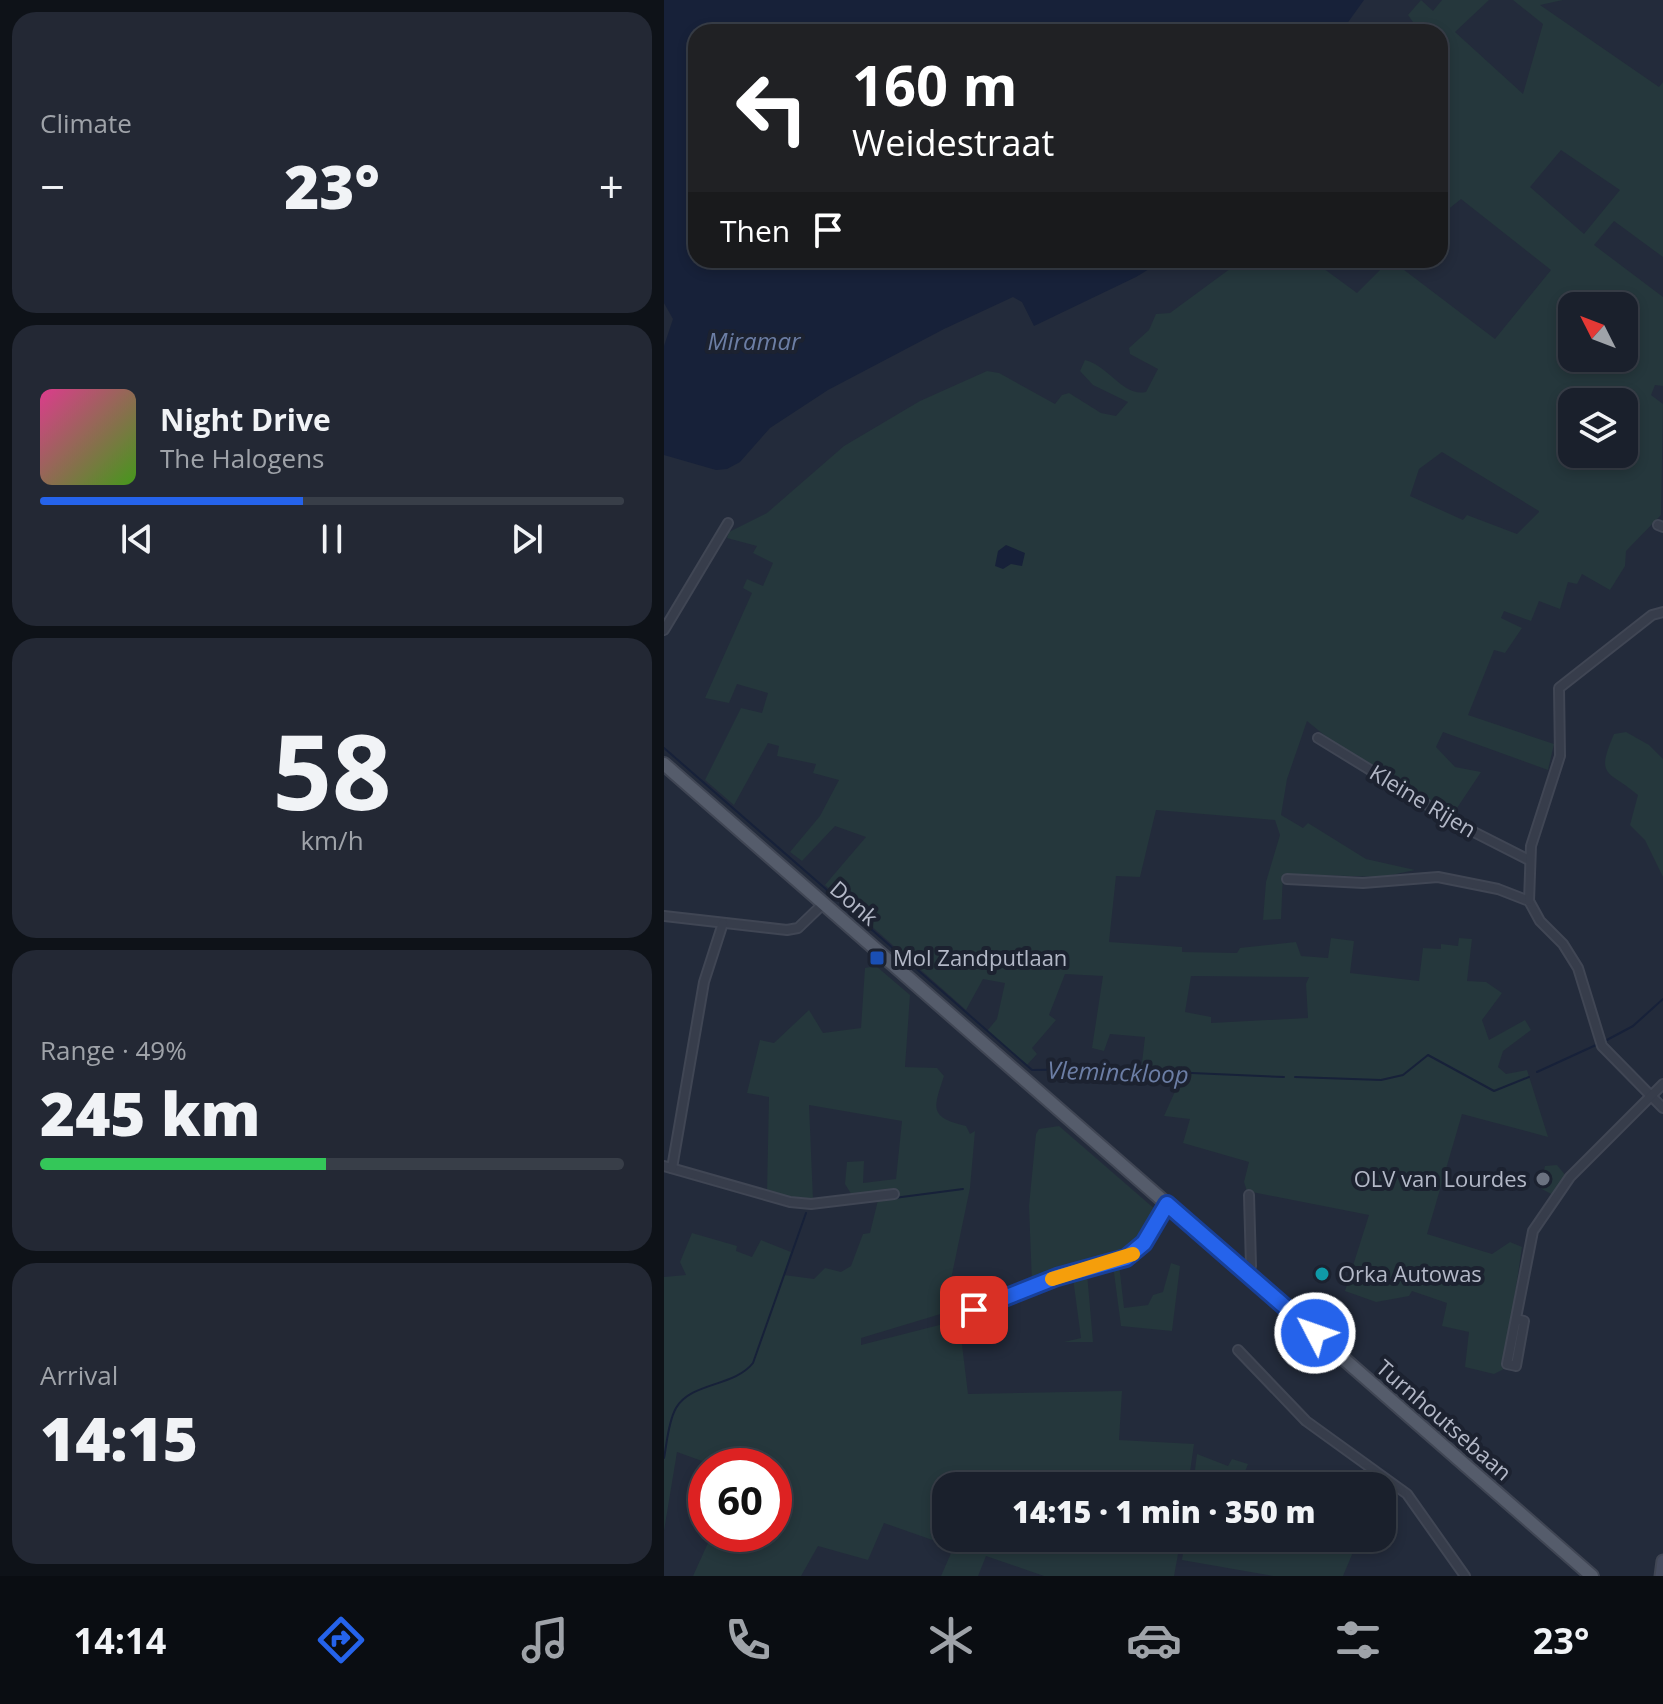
<!DOCTYPE html>
<meta charset="utf-8">
<style>
:root{--surface:#1a202c;--page:#232834;--text:#f1f3f6;--muted:#9fa3a9;--line:#383e48;--accent:#2563eb}
body{margin:0;font-family:"Open Sans",sans-serif;background:var(--page);color:var(--text);height:100vh;display:flex;flex-direction:column;font-size:30px;white-space:nowrap}
*{box-sizing:border-box;margin:0}
p{font-size:26px;color:var(--muted)}
.icon{flex:none;width:44px;height:44px;fill:none;stroke:currentColor;stroke-width:2;stroke-linecap:round;stroke-linejoin:round}
.map{position:relative;flex:1;overflow:hidden}
.sheet{display:flex;flex-direction:column;gap:12px;padding:12px;background:#0e1218;width:664px}
.sheet>*{flex:none}
.guide{position:absolute;left:24px;top:24px;width:760px;height:244px;border-radius:24px;box-shadow:0 4px 12px #0003,0 0 0 2px var(--line);background:#202124;color:#fff;overflow:hidden}
.needle{width:52px;rotate:312deg}
.buttons{position:absolute;left:894px;top:292px;display:grid;gap:16px}
.buttons a{display:grid;place-items:center;width:80px;height:80px;border-radius:16px;background:var(--surface);box-shadow:0 4px 12px #0003,0 0 0 2px var(--line);font-size:40px}
.speed{position:absolute;left:24px;top:1448px;display:flex;gap:16px;font-size:40px;font-weight:700;text-align:center}
.speed>*{display:grid;place-content:center;width:104px;height:104px;border-radius:50%;background:var(--surface);box-shadow:0 4px 12px #0003,0 0 0 2px var(--line);line-height:1}
.speed .limit{border:12px solid #d22;background:#fff;color:#111}
.pin{position:absolute;display:grid;place-items:center;width:68px;height:68px;color:#fff;margin:-34px;border-radius:16px;box-shadow:0 4px 12px #0006}
.me{position:absolute;width:88px;margin:-44px;rotate:311deg;stroke-linejoin:round;filter:drop-shadow(0 0 6px #0008)}
.turn{display:flex;align-items:center;gap:28px;height:168px;padding:0 32px;font-size:36px}
.turn .icon{width:104px;height:104px;stroke-width:2.5}
.turn b{display:block;font-size:56px;line-height:68px}
.then{display:flex;align-items:center;height:76px;padding:0 32px;background:#0003;gap:16px;font-size:30px}
.big{font-size:60px;font-weight:800;line-height:1.1}
.sheet .widget{flex:1;display:flex;flex-direction:column;justify-content:center;gap:12px;min-width:0;padding:0 28px;border-radius:24px;background:var(--page)}
.sheet .dial{align-items:center;gap:0}
.dial b{font-size:104px;line-height:1}
.song{display:flex;align-items:center;gap:24px}
.cover{width:96px;height:96px;border-radius:12px;background:linear-gradient(135deg,hsl(330 70% 55%),hsl(100 70% 35%))}
.played{height:8px;border-radius:4px;background:linear-gradient(90deg,var(--accent) 45%,var(--line) 45%)}
.keys{display:flex;justify-content:space-around;direction:ltr}
.heat{display:flex;justify-content:space-between;align-items:center;font-size:44px;direction:ltr}
.charge{height:12px;border-radius:6px;background:linear-gradient(90deg,#34c759 49%,var(--line) 0)}
.trip{position:absolute;left:268px;top:1472px;width:464px;height:80px;border-radius:24px;background:var(--surface);box-shadow:0 4px 12px #0003,0 0 0 2px var(--line);font-weight:800;line-height:80px;text-align:center}
.dock{display:flex;height:128px;justify-content:space-around;align-items:center;background:#0a0d12;color:var(--muted)}
.dock .icon{width:56px;height:56px}
.dock .selected{color:var(--accent)}
.dock b{font-size:36px;color:var(--text)}
main{display:flex;flex:1;min-height:0}
.map>svg:first-child{display:block}
</style>
<main>
<section class="sheet">
<div class="widget"><p>Climate</p>
<div class="heat"><a>−</a><b class="big">23°</b><a>+</a></div>
</div>
<div class="widget">
<div class="song"><i class="cover"></i><div><b>Night Drive</b><p>The Halogens</p></div></div>
<div class="played"></div>
<div class="keys"><svg class="icon" aria-label="previous" viewBox="0 0 24 24"><path d="M18 5L8 12l10 7zM5 5v14"/></svg><svg class="icon" aria-label="pause" viewBox="0 0 24 24"><path d="M8 5v14M16 5v14"/></svg><svg class="icon" aria-label="next" viewBox="0 0 24 24"><path d="M6 5l10 7-10 7zM19 5v14"/></svg></div>
</div>
<div class="widget dial"><b>58</b><p>km/h</p></div>
<div class="widget"><p>Range · 49%</p><b class="big">245 km</b><div class="charge"></div></div>
<div class="widget"><p>Arrival</p><b class="big">14:15</b></div>
</section>
<div class="map">
<svg width="999" height="1576" viewBox="0 0 999 1576">
<rect width="100%" height="100%" fill="#232b3b"/>
<g fill="#25373c" fill-rule="evenodd">
<path d="M757 0 769 11 778 0H825L791 32 859 94 879 24 849 0H899L876 5 995 87 999 82V257L950 221 930 245 999 297V386L991 385 987 395 999 404 997 515 962 551 961 566 946 590 918 574 913 584 904 582 896 609 875 601 867 621 840 611 837 618 858 628 841 653 830 650 804 715 890 744 884 770 779 732 772 747 791 767 817 772 789 814 665 739 643 721 623 779 617 815 639 828 644 823 702 859 751 870 718 877 619 874 617 919 599 920 602 882 616 835 611 820 492 810 476 877 452 876 445 942 518 947V952L573 953 576 948 632 942 637 956 664 958 667 938 690 941 686 973 755 981 759 948 777 949V944L794 946 795 938 808 939 803 981 822 982 838 993 818 1020 825 1040 861 1020 867 1030 839 1051 834 1067 842 1074 863 1070 884 1137 798 1114 763 1234 828 1254 846 1242 858 1247 840 1369 830 1374 801 1367 805 1332 778 1326 783 1303 748 1291 745 1296 712 1302 681 1291 705 1215 583 1191 580 1182 585 1162 519 1143 526 1119 500 1116 518 1076 477 1071 481 1037 446 1034 440 1051 428 1048 439 976 401 974 385 1015 392 1020 368 1048 373 1054 363 1065 323 1031 333 1019 341 983 319 979 302 1010 161 885 202 837 171 826 138 861 126 852 156 816 175 780 149 773 152 764 113 756 115 746 104 743 70 805 41 780 77 708 98 713 104 693 73 684 65 703 41 698 88 593 79 588 83 579 99 586 109 563 89 553 93 546 63 538 65 532 103 513 180 446 256 401 323 371 335 373 391 404 398 395 405 393 437 413 452 416 464 402 429 385 416 371 421 360C445 366 459 397 482 392L494 369 466 354 465 348 485 330 492 314 506 313 578 260H648L693 293 721 265 716 260H727L831 339 887 270 797 199 776 216V32H756L744 15ZM897 150 956 190 920 234 866 187ZM908 306H960V358H908ZM908 402H960V454H908ZM778 452 875 511V512L853 534 803 515 799 520 746 496 755 469ZM527 976 645 977 642 984 644 1018 547 1023V1017L521 1012Z"/>
<path d="M962 732 985 745 999 759V877L981 840 966 825 974 795C944 770 931 778 950 734Z"/>
<path d="M212 966 246 995 241 1067 273 1068 280 1076C269 1109 265 1117 302 1126L306 1134 311 1131 306 1188 280 1313 197 1338V1345L295 1320 304 1394 458 1391 455 1440 530 1444 524 1486H282V1538H517L510 1576H380L322 1556 314 1576H277L288 1551 277 1543 220 1523 204 1560 154 1546 137 1576H29L48 1534H110V1466H52L13 1452 0 1531V1277L22 1275 16 1262 28 1233 73 1246 72 1251 88 1257 97 1240 127 1252 120 1275 150 1279 161 1268 177 1272 187 1266 199 1234 206 1233 215 1196 189 1197 181 1184 183 1162 200 1161 199 1183 232 1179 238 1121 145 1105 149 1200 103 1193 105 1097 83 1093 96 1040 110 1043 145 1010 159 1033 197 1028 201 968Z"/>
<path d="M395 1126 493 1211C488 1221 483 1236 475 1244 457 1260 395 1272 368 1283L365 1206 372 1134 375 1129Z"/>
<polygon points="893,1165 902,1176 889,1195 876,1188 881,1166"/>
<polygon points="507,1263 516,1266 508,1331 457,1326 449,1265 455,1264 460,1308 484,1305 489,1295 499,1292"/>
<polygon points="423,1273 429,1342 400,1342 417,1338 409,1278"/>
<polygon points="533,1454 564,1466 568,1459 584,1464 578,1479 596,1485 599,1477 621,1486 529,1486"/>
<polygon points="521,1538 695,1538 679,1576 609,1576 518,1560"/>
</g>
<g fill="#172139">
<polygon points="0,0 700,0 677,32 32,32 32,260 500,260 472,277 370,326 358,302 349,297 280,329 164,390 106,428 76,462 63,469 52,470 0,455 0,346 9,319 0,303"/>
<polygon points="342,545 361,553 358,566 347,564 339,569 331,566 334,551"/>
</g>
<g fill="none" stroke-linecap="round" stroke-linejoin="round">
<g stroke="#172139" stroke-width="2">
<polyline points="0,748 194,917"/>
<polyline points="199,922 368,1070 436,1069 620,1077"/>
<polyline points="941,1041 969,1026 999,999"/>
<polyline points="873,1072 932,1045"/>
<polyline points="631,1077 717,1080 739,1075 764,1055 830,1091 865,1077"/>
<polyline points="207,1201 299,1189"/>
<path d="M0 1458C3 1443 4 1422 12 1408 27 1382 70 1387 89 1363L142 1213"/>
</g>
<defs>
<g id="street">
<polyline points="994,525 999,527"/>
<polyline points="0,630 64,523"/>
<polyline points="654,738 796,825 865,860"/>
<polyline points="623,879 699,883 774,877 834,889 865,901 876,921 899,944 914,968 938,1046 999,1108"/>
<polyline points="865,901 867,846 896,756 895,688 988,615 999,612"/>
<polyline points="0,916 123,930 134,928 160,903"/>
<polyline points="0,1166 126,1202 147,1204 230,1194"/>
<polyline points="8,1168 40,982 59,923"/>
<polyline points="584,1274 587,1266 585,1195"/>
<polyline points="293,1315 393,1277 462,1258 480,1243 503,1204"/>
<polyline points="852,1319 860,1321 852,1366 843,1364 869,1231 906,1177 999,1084"/>
<polyline points="574,1350 642,1421 743,1494 801,1576"/>
</g>
<polyline id="secondary" points="997,1576 999,1561"/>
<polyline id="primary" points="0,764 928,1576"/>
</defs>
<use href="#street" stroke="#404654" stroke-width="12"/>
<use href="#secondary" stroke="#404654" stroke-width="15"/>
<use href="#primary" stroke="#404654" stroke-width="16"/>
<use href="#street" stroke="#373d4b" stroke-width="8"/>
<use href="#secondary" stroke="#454b5e" stroke-width="11"/>
<use href="#primary" stroke="#555c6b" stroke-width="12"/>
</g>
<g fill="none" stroke-linecap="round" stroke-linejoin="round">
<defs>
<polyline id="route" points="310,1310 393,1277 462,1258 480,1243 503,1204 651,1333"/>
</defs>
<use href="#route" stroke="#184099" stroke-width="20"/>
<use href="#route" stroke="#2563eb" stroke-width="14"/>
<polyline stroke="#f59e0b" stroke-width="14" points="388,1279 469,1254"/>
</g>
<rect fill="#1a4fb4" stroke="#1c2230" stroke-width="3" x="205" y="950" width="16" height="16" rx="4"/>
<circle fill="#6b7280" stroke="#1c2230" stroke-width="3" cx="879" cy="1179" r="8"/>
<circle fill="#0f9aa8" stroke="#1c2230" stroke-width="3" cx="658" cy="1274" r="8"/>
<g text-anchor="middle" stroke-width="8" stroke-linejoin="round" paint-order="stroke">
<g font-size="22" fill="#b3b8c7" stroke="#1c2230">
<text transform="translate(759 801) rotate(31)" y="8">Kleine Rijen</text>
<text transform="translate(190 903) rotate(41)" y="8">Donk</text>
<text transform="translate(780 1420) rotate(41)" y="8">Turnhoutsebaan</text>
</g>
<g font-size="22" fill="#b3b8c7" stroke="#1c2230" text-anchor="start">
<text x="229" y="966">Mol Zandputlaan</text>
<text x="863" y="1187" text-anchor="end">OLV van Lourdes</text>
<text x="674" y="1282">Orka Autowas</text>
</g>
<g font-size="24" font-style="italic" fill="#6c7ea5" stroke="#1c2230">
<text x="90" y="350">Miramar</text>
<text transform="translate(454 1073) rotate(2)" y="8">Vleminckloop</text>
</g>
</g>
</svg>
<div class="buttons">
<a><svg class="needle" viewBox="-14 -14 28 28"><path d="M0-13l5 13h-10z" fill="#e53935"/><path d="M0 13l5-13h-10z" fill="#9fa3a9"/></svg></a>
<a><svg class="icon" aria-label="layers" viewBox="0 0 24 24"><path d="M12 4l9 5-9 5-9-5zM3 14l9 5 9-5"/></svg></a>
</div>
<div class="speed"><div class="limit">60</div></div>
<div class="pin" style="left:310px;top:1310px;background:#d93025"><svg class="icon" aria-label="arrive" viewBox="0 0 24 24"><path d="M6 21V4h12l-3 4 3 4H6"/></svg></div>
<svg class="me" style="left:651px;top:1333px" viewBox="-20 -20 40 40"><circle r="17" fill="#2563eb" stroke="#fff" stroke-width="3"/><path d="M0-11L8 9 0 5-8 9z" fill="#fff"/></svg>
<div class="trip">14:15 · 1 min · 350 m</div>
<div class="guide">
<div class="turn"><svg class="icon" aria-label="left" viewBox="0 0 24 24"><path d="M17 20v-9H6M10 6l-5 5 5 5"/></svg><div><b>160 m</b>Weidestraat</div></div>
<div class="then">Then<svg class="icon" aria-label="arrive" viewBox="0 0 24 24"><path d="M6 21V4h12l-3 4 3 4H6"/></svg></div>
</div>
</div>
</main>
<nav class="dock">
<b>14:14</b>
<svg class="icon selected" aria-label="directions" viewBox="0 0 24 24"><path d="M12 3l9 9-9 9-9-9zM9 14v-3h6M13 9l2 2-2 2"/></svg>
<svg class="icon" aria-label="music" viewBox="0 0 24 24"><path d="M9 18V5l10-2v13"/><circle cx="6" cy="18" r="3"/><circle cx="16" cy="16" r="3"/></svg>
<svg class="icon" aria-label="phone" viewBox="0 0 24 24"><path d="M5 4h4l2 5-3 2q2 4 5 5l2-3 5 2v4C11 20 4 13 5 4z"/></svg>
<svg class="icon" aria-label="climate" viewBox="0 0 24 24"><path d="M12 3v18M4 7l16 10M4 17L20 7"/></svg>
<svg class="icon" aria-label="car" viewBox="0 0 24 24"><path d="M5 17H2v-5l4-1 3-4h7l3 4 3 1v5h-3M9 17h6M6 11h13"/><circle cx="7" cy="17" r="2"/><circle cx="17" cy="17" r="2"/></svg>
<svg class="icon" aria-label="filters" viewBox="0 0 24 24"><path d="M4 7h16M4 17h16"/><circle cx="9" cy="7" r="2"/><circle cx="15" cy="17" r="2"/></svg>
<b>23°</b>
</nav>
